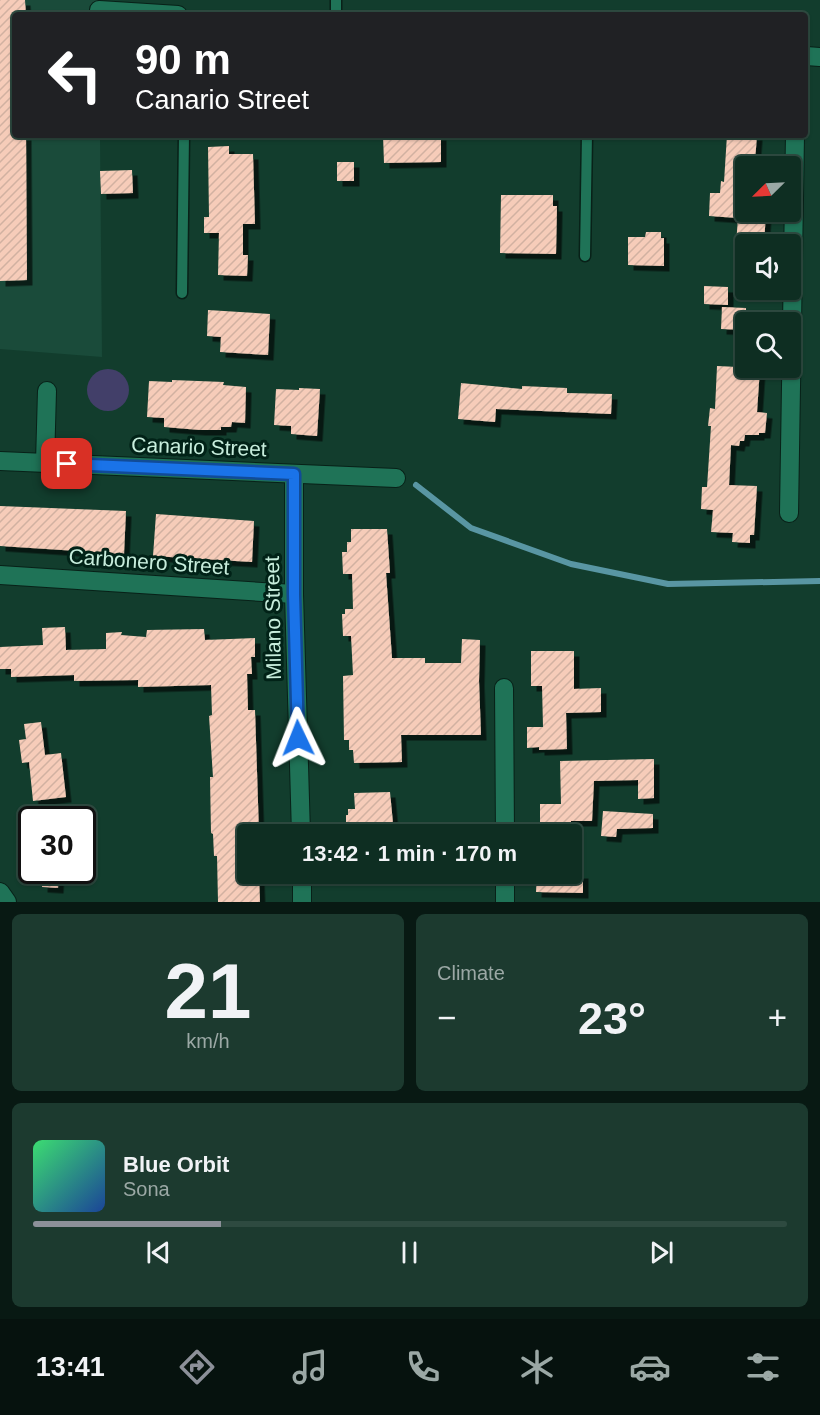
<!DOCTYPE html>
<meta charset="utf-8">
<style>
:root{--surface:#0e2e22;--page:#1c3a2f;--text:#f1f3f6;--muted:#9ba8a5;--line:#2e4a40;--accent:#8c9099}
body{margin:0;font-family:Arial,sans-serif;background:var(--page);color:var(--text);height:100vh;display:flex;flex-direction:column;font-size:22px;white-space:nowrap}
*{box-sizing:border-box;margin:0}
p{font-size:20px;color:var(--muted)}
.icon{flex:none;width:33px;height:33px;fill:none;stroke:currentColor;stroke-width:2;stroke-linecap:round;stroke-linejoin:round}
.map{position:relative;height:902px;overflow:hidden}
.details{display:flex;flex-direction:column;gap:12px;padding:12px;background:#081913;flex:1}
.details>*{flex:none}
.top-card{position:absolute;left:12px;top:12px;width:796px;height:126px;border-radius:6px;box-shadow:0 2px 4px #0004,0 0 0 2px var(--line);background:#202124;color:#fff;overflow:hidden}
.needle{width:39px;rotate:246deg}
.tools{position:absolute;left:735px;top:156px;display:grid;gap:12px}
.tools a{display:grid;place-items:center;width:66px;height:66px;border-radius:6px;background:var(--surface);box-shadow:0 2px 4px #0004,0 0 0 2px var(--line);font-size:30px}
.speed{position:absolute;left:18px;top:806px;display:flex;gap:12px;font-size:30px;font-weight:700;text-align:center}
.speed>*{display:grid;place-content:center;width:78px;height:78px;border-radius:50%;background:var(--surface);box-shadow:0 2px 4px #0004,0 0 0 2px var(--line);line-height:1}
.speed .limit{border:3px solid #111;border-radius:9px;background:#fff;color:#111}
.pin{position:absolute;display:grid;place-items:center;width:51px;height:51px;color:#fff;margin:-26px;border-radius:12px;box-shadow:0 3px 9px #0006}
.me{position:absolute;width:66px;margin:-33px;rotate:358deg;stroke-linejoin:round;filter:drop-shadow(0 0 4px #0008)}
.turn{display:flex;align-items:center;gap:21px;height:126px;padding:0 24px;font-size:27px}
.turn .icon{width:78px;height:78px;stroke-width:2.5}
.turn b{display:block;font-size:42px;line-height:51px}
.big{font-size:45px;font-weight:700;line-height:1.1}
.details .widget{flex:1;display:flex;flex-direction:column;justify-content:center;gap:9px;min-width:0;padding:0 21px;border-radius:9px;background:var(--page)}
.details .dial{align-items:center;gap:0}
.dial b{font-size:78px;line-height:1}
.song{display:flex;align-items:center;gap:18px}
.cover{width:72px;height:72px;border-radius:9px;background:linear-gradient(135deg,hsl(140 70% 55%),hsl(220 70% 35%))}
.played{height:6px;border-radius:3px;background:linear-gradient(90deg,var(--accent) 25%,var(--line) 25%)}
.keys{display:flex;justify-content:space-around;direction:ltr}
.heat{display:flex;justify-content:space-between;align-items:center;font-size:33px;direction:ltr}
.details .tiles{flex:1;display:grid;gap:12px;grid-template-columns:1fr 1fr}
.widget:last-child{grid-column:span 2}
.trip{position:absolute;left:237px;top:824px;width:345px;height:60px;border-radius:6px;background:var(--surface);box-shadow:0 2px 4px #0004,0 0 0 2px var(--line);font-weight:700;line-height:60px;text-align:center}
.tabs{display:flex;height:96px;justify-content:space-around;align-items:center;background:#06120e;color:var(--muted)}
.tabs .icon{width:42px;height:42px}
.tabs .active{color:var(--accent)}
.tabs b{font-size:27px;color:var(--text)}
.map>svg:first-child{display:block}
</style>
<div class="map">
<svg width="820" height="902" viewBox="0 0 820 902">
<defs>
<pattern id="building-hatch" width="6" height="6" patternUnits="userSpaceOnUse" patternTransform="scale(1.5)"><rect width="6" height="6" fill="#f6ccb9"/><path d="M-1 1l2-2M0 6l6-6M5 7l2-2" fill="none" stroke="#d1b1a1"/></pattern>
<filter id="shadow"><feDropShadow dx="5.5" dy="5.5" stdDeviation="0" flood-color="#0009"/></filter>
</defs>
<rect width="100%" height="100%" fill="#123d2d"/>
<polygon fill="#1a4b3a" points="0,0 99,0 100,15 15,15 15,135 100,135 102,357 0,349"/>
<circle fill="#423f69" cx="108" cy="390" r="21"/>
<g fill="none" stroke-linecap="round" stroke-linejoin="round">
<polyline stroke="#5996a3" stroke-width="6" points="416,485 471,528 571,564 668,584 820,581"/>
</g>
<g fill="url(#building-hatch)" filter="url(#shadow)">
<polygon points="0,0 25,0 26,15 15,15 15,135 26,135 27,280 0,281"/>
<polygon points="383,135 441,135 441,162 384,163"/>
<polygon points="727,135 757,135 755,161 746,160 746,212 766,212 764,244 736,244 738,218 709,216 710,193 720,193 721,181 724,182"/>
<polygon points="229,146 229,154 253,154 255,224 243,224 243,255 248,255 247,276 218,275 219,233 204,233 204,217 209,217 208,147"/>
<rect x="337" y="162" width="17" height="19"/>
<polygon points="132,170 133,193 101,194 100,171"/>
<polygon points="501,195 553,195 553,206 557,206 556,254 500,253"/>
<polygon points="646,232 661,232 661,238 664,238 664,266 628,265 628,237 645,237"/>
<polygon points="704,286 728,287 728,305 704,304"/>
<polygon points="722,307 746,308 746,330 721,329"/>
<polygon points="208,310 270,314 268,355 220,352 221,337 207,336"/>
<polygon points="717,366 760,368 757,412 767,413 765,433 759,433 759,435 745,435 744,441 740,441 739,446 731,445 729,485 757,486 754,535 750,535 750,543 732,542 733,533 711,532 713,510 701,509 702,487 707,487 711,426 708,426 710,408 715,409"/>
<polygon points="172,380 224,382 223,385 246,387 245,423 232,422 231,427 221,427 221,430 200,430 164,427 164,418 147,417 149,381 172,382"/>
<polygon points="461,383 522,389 522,386 567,388 567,393 612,394 611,414 496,409 495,422 458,419"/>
<polygon points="299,388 320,389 317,436 291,434 291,426 274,425 276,389 299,390"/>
<polygon points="0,506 126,511 124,554 0,546"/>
<polygon points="156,514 254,521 252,562 153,556"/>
<polygon points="351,529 387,529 390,573 386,573 392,658 425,658 425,663 461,663 462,639 480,640 479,681 481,735 401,735 402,762 354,763 353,750 349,750 349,740 344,740 343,676 353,675 351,636 343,636 342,614 345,614 345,609 353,609 352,574 343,574 342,552 347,552 347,542 351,542"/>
<polygon points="65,627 66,650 106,649 106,633 122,632 121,635 146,637 147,630 204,629 205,640 255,638 255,657 251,657 252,674 247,674 248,710 255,710 259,833 248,834 248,877 259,877 260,902 218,902 217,856 214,856 213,834 211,833 210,777 213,777 209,716 212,715 211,685 138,687 138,680 74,681 74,675 11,677 11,669 0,669 0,647 43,645 42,628"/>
<polygon points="531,651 574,651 574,689 601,688 601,712 566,713 567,749 539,750 539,747 527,748 527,727 543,727 542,686 531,686"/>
<polygon points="41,722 45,755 61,753 66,797 33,801 29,762 22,763 19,740 26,739 24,724"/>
<polygon points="654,759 654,798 638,799 638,780 594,781 592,821 571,821 571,834 540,834 540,804 561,804 560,761"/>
<polygon points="390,792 394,834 346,834 346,815 348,815 348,809 355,809 354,793"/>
<polygon points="603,811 653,814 653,828 617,829 616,837 601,836"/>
<polygon points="43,870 59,870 58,888 42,887"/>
<polygon points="537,873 583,873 583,893 536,892"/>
</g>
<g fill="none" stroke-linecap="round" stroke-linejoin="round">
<defs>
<g id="lane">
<polyline points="336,15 336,0"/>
<polyline points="585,256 587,135"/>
<polyline points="182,293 184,135"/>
</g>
<g id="street">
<polyline points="99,10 178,15"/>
<polyline points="806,56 820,57"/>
<polyline points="0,461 396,478"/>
<polyline points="45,463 47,391"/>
<polyline points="294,474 294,594 301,834"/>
<polyline points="789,513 795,135"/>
<polyline points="0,575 294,594"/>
<polyline points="504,688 505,834"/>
<polyline points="302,873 302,902"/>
<polyline points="505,873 505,902"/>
<polyline points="0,892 7,902"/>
</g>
</defs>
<use href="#lane" stroke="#082118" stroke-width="13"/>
<use href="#street" stroke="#082118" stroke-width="20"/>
<use href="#lane" stroke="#1f7357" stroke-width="10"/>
<use href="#street" stroke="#1f7357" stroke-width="18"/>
</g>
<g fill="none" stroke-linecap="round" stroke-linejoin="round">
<defs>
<polyline id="route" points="67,464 294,474 294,594 298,738"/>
</defs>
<use href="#route" stroke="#114b97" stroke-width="15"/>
<use href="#route" stroke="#1a73e8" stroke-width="10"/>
</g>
<g text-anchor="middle" stroke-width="6" stroke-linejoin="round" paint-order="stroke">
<g font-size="21" fill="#c7eddc" stroke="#012217">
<text transform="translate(199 447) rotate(2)" y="7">Canario Street</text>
<text transform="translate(149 562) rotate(4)" y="7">Carbonero Street</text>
<text transform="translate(273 618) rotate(-91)" y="7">Milano Street</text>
</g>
</g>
</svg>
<div class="tools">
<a><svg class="needle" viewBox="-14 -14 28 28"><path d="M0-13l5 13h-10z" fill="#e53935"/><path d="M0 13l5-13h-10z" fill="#9ba8a5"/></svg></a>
<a><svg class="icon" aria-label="sound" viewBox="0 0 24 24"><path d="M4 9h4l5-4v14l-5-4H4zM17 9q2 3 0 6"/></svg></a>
<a><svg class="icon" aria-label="search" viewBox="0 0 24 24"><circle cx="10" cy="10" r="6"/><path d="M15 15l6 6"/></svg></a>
</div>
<div class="speed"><div class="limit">30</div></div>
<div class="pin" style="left:67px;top:464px;background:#d93025"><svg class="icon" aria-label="arrive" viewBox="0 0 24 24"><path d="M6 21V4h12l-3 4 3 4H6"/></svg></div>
<svg class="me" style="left:298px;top:738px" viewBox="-20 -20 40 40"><path d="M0-17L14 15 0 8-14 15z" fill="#1a73e8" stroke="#fff" stroke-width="4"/></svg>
<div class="trip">13:42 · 1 min · 170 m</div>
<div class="top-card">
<div class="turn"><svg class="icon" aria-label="left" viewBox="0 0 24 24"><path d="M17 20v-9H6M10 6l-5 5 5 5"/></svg><div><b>90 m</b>Canario Street</div></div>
</div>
</div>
<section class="details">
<div class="tiles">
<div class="widget dial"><b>21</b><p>km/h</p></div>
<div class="widget"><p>Climate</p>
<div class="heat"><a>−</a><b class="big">23°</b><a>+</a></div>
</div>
<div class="widget">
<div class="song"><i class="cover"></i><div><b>Blue Orbit</b><p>Sona</p></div></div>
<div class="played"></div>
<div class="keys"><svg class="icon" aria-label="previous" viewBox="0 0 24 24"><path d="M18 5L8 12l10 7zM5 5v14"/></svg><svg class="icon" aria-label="pause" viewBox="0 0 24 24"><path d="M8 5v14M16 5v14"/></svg><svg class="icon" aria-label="next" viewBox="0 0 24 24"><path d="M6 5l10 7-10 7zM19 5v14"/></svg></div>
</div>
</div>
</section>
<nav class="tabs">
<b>13:41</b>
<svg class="icon active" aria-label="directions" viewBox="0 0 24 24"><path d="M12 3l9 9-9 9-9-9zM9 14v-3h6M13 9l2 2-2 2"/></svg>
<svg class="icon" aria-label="music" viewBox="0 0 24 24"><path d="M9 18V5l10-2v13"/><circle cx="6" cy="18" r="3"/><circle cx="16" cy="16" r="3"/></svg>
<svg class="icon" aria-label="phone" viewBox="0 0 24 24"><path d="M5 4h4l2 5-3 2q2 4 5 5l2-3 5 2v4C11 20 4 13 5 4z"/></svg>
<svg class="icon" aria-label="climate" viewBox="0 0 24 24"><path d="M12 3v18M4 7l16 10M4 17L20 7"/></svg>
<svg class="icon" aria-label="car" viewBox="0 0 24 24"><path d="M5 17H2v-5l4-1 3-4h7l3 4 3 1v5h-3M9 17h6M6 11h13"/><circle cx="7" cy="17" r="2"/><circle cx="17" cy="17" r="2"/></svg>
<svg class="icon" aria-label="filters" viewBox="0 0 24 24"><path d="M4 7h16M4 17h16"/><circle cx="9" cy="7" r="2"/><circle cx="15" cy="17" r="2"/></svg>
</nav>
